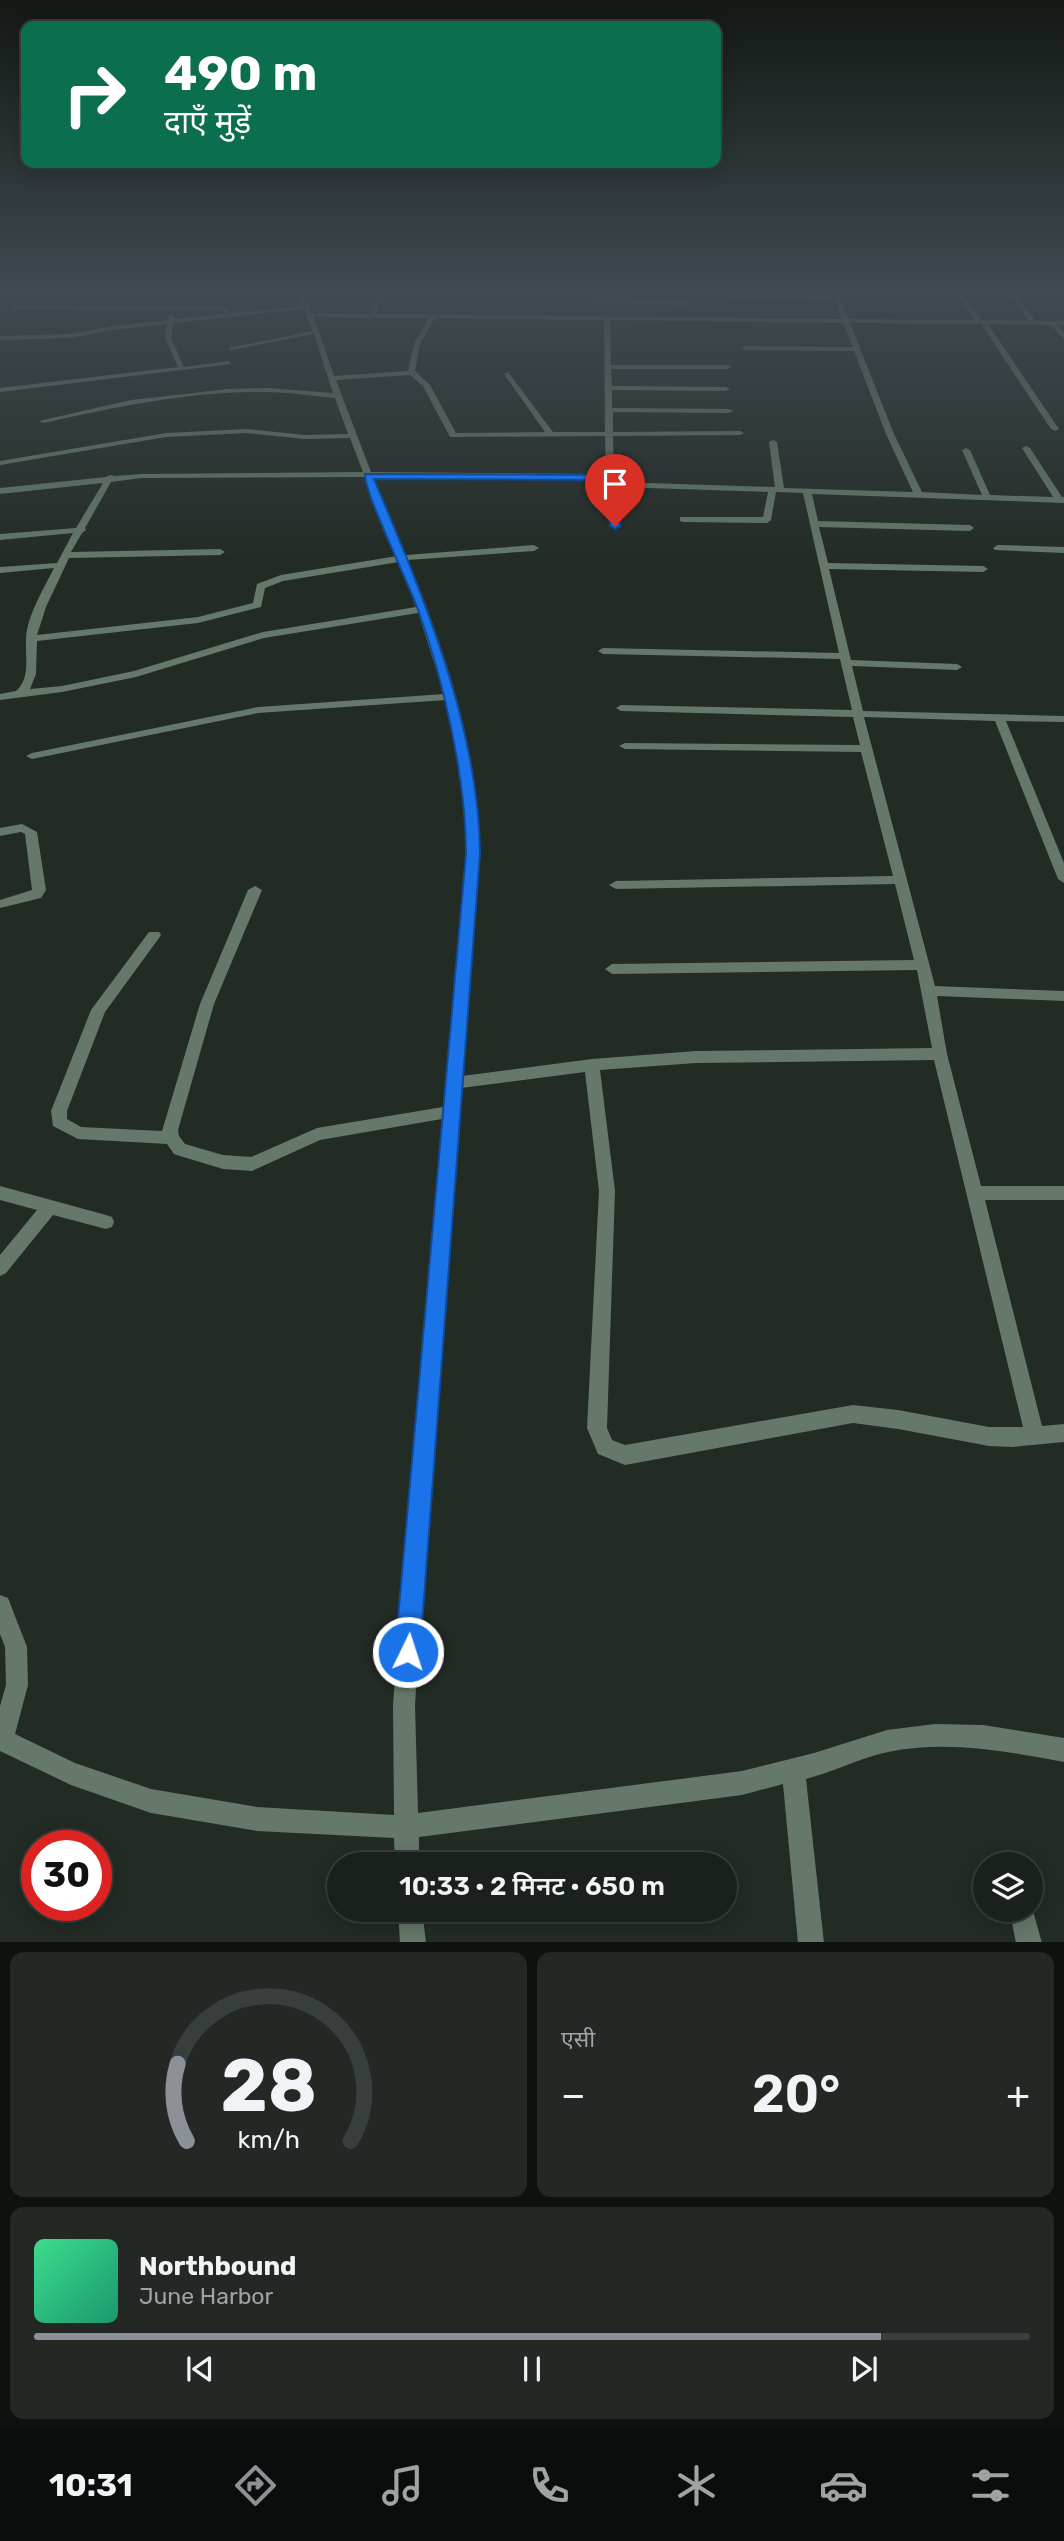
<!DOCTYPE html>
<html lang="hi">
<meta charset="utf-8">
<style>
:root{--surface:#1a201c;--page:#232825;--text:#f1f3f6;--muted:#9fa3a3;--line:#383e3b;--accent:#8c9099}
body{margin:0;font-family:Rubik,"Noto Sans Devanagari",sans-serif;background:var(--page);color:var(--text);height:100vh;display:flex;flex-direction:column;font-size:26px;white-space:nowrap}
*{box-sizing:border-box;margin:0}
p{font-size:23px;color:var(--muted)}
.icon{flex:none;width:38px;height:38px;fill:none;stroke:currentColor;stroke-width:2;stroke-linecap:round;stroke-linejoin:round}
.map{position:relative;height:1942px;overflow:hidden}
.panel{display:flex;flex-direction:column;gap:10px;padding:10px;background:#0e120f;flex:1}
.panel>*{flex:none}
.banner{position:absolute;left:21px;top:21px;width:700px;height:147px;border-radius:14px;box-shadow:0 4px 18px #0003,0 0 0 2px var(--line);background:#0b6e4f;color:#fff;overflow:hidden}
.buttons{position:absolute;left:973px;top:1852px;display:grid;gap:14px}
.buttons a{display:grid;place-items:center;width:70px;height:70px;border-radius:50%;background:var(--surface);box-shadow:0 4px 18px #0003,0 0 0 2px var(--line);font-size:35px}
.speed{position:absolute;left:21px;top:1830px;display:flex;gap:14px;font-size:35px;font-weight:700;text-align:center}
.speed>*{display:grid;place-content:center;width:91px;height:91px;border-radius:50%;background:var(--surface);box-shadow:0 4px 18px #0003,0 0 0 2px var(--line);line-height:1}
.speed .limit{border:10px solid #d22;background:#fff;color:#111}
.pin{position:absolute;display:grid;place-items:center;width:60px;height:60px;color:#fff;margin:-72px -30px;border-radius:50% 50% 50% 0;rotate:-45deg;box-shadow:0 0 7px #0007}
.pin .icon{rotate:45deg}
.me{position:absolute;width:77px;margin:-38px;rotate:4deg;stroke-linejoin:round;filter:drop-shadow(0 0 5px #0008)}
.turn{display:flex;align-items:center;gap:24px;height:147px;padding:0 28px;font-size:32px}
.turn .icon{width:91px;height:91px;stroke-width:2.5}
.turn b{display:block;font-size:49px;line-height:60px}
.big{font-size:52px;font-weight:600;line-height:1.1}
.panel .card{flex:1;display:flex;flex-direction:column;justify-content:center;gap:10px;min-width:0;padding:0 24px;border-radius:14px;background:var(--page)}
.panel .dial{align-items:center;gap:0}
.dial svg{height:182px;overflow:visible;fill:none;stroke:var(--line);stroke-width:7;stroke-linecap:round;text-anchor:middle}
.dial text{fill:var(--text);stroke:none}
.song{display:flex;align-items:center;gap:21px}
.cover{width:84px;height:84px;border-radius:10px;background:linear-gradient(135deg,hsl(150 70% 55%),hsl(160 70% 35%))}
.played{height:7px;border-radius:4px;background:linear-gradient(90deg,var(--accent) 85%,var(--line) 85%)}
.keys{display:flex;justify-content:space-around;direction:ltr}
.heat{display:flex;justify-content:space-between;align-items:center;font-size:38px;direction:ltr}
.panel .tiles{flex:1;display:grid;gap:10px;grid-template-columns:1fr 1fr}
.card:last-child{grid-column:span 2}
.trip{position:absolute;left:327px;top:1852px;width:410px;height:70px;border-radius:35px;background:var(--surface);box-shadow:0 4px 18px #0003,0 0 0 2px var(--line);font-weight:600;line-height:70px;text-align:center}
.menu{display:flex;height:112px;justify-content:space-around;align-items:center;background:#0a0d0b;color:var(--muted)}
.menu .icon{width:49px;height:49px}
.menu .active{color:var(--accent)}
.menu b{font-size:32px;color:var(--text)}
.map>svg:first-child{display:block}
</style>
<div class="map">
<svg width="1064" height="1943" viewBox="0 0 1064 1943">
<rect width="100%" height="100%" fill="#232b25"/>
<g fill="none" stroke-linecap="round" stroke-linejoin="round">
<g fill="#657869" fill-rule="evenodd">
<polygon points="46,291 52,291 48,295"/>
<path d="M293 291H299L312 313 370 314 380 291H386L376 314 842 319 834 299 729 298 726 296 729 294 833 295 831 291H837L848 319 974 320 955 291H961L981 320 1029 321 1007 291H1013L1036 321H1064V325H1058L1064 333V339L1051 325 988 324 1059 429 1055 431 1051 429 981 324 850 323 894 434 922 492 982 495 962 450 966 448 970 450 990 495 1053 497 1022 448 1026 446 1030 448 1062 497H1064V503L812 494 818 521 970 525 974 528 970 531 819 527 828 563 983 566 988 569 983 572 829 569 851 660 957 664 962 667 957 670 852 666 863 711 1064 716V722L1006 721 1064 863V883L1058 879 995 721 864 717 935 986 1064 991V1001L937 996 947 1054 981 1186H1064V1200H985L1042 1426 1064 1424V1442L1012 1447 989 1446 898 1429 853 1423 625 1465 598 1454 587 1428 599 1191 585 1072 461 1088 436 1390 415 1705 418 1813 742 1771 814 1753 887 1730 935 1724 983 1725 1064 1738V1762C1005 1751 947 1740 888 1752 860 1758 833 1772 806 1779L824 1943H798L783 1784 742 1795 419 1837V1864H395L394 1838 257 1831 151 1813 71 1785 0 1751V1706L6 1685 5 1647 0 1634V1595L8 1598 27 1647 28 1685 15 1734 75 1763 151 1789 257 1807 394 1815 393 1705 418 1390 442 1119 320 1140 252 1171 223 1169 180 1156 174 1154 167 1144 78 1139 53 1126 51 1111 91 1010 149 932H159L161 935 159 938 105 1012 67 1111V1119L81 1127 162 1131 200 1004 248 890 255 886 262 890 214 1004 178 1130 179 1136 185 1144 223 1155 251 1157 317 1128 443 1107 467 853 465 804 458 756 446 700 258 713 32 759 26 756 32 753 258 707 444 694 419 615 418 613 264 638 136 677 62 692 0 700V694L16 691C31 678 25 657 26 639 27 616 43 590 54 568L0 573V567L57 563 73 533 0 540V534L76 528 103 483 0 494V488L106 477 110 475 114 476 141 474 363 472 350 438 305 439 246 433 166 437 0 465V461L166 433 246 429 305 435 348 434 335 398C312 396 288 392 265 392 190 391 116 407 43 423L39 421 131 400 228 389 267 388 333 393 314 334 231 350 228 348 313 331 304 309 173 323 171 338 184 367 229 361 231 364 0 392V388L178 367 165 338 167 324 113 330 70 338 0 340V336L70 334 113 326 167 320 168 315 171 313 174 315V319L302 306ZM314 317 429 318 414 344 408 371 334 376ZM435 318 604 320 605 432H553L508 372 504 374 545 432 456 433 430 385 415 371 420 344ZM610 320 843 323 853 347 745 346 742 348 745 350 854 351 886 434 913 492 784 488 777 442 773 440 769 442 775 487 617 482 614 477 613 436 740 435 744 433 740 431 613 432V412L729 413 733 411 729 409 612 408V390L726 391 730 389 726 387 612 386 611 369H728L731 367 728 365H611ZM410 375 423 386 450 437 605 436 606 474 371 472 336 380ZM365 477 397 556 281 575 257 584 253 603 198 617 37 635 46 607 69 558 220 555 225 552 220 549 71 552 82 533 86 530 85 528 111 482 141 478ZM373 477 607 479 610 484 611 526 615 529 619 526 618 487 768 492 763 517H680V521L683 522 767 523 771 520 776 492 803 493 839 653 603 648 598 651 603 654 840 659 852 710 621 705 616 708 621 711 853 717 860 745 625 743 619 746 625 749 861 752 893 876 616 881 609 885 616 889 895 884 914 960 612 964 605 969 612 974 917 970 932 1048 696 1051 592 1059 462 1076C465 1026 469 977 473 927 475 903 479 877 479 853 480 752 445 651 408 560L534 551 539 548 534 545 406 555ZM399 562 416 607 263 632 134 671 62 686 30 689 36 674 37 641 198 623 261 607 265 588 283 581ZM934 1060 1023 1427H989L898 1410 853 1405 625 1445 612 1440 607 1428 615 1191 600 1070 696 1063Z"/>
<polygon points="591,300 689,301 692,303 689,305 589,303"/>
<polygon points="14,306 220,306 231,311 228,313 219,310 12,309"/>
<polygon points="998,545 1064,547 1064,553 995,550 993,548"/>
<polygon points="22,824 37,832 46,890 41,898 0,908 0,900 32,890 25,834 21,832 0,836 0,828"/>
<polygon points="0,1186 106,1215 112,1217 114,1222 112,1227 106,1229 53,1215 6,1273 0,1276 0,1255 37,1210 0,1200"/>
<polygon points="1031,1904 1042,1943 1016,1943 1010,1913 1011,1909 1031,1909"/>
<polygon points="398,1909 422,1909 426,1943 400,1943"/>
</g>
</g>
<linearGradient id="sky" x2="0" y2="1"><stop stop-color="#131814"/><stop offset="0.52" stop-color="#3f4a51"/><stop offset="1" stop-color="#3f4a51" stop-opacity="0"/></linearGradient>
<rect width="1064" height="563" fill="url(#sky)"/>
<path fill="#1a73e8" stroke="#114b97" stroke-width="2" d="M365 474 610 475 618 484 620 526 615 529 610 526 607 480 374 479C422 593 479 727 480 853L420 1652 417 1661 408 1665 399 1661 395 1652 466 853C466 779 443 677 417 607 408 582 364 492 365 474Z"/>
</svg>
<div class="buttons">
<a><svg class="icon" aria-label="layers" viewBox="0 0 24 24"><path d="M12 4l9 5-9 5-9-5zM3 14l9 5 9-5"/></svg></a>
</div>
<div class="speed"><div class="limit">30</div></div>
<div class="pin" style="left:615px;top:526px;background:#d93025"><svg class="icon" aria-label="arrive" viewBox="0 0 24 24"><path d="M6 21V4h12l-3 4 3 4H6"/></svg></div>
<svg class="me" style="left:408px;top:1652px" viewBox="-20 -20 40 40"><circle r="17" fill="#1a73e8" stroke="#fff" stroke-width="3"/><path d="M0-11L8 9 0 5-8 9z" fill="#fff"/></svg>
<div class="trip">10:33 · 2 मिनट · 650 m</div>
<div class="banner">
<div class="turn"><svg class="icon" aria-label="right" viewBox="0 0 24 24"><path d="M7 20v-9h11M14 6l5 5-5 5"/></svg><div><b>490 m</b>दाएँ मुड़ें</div></div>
</div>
</div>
<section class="panel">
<div class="tiles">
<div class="card dial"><svg viewBox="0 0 100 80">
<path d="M14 69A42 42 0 1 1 86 69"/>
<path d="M14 69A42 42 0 0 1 10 35" stroke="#8c9099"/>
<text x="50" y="56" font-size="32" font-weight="700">28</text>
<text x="50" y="72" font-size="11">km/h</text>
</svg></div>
<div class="card"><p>एसी</p>
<div class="heat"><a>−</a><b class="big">20°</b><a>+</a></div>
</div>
<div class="card">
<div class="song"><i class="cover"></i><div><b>Northbound</b><p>June Harbor</p></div></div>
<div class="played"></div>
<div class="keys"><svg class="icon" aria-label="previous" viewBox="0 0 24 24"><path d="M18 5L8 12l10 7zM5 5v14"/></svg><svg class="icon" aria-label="pause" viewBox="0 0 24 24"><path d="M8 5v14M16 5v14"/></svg><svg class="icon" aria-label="next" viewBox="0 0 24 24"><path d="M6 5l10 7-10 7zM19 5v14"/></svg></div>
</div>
</div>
</section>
<nav class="menu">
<b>10:31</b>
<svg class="icon active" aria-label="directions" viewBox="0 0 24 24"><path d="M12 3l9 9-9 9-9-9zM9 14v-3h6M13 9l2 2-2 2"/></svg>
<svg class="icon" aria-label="music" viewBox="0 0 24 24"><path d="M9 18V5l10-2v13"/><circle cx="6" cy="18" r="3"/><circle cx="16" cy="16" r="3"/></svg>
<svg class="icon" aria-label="phone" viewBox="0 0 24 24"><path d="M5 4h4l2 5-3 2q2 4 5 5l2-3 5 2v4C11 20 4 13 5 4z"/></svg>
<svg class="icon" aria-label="climate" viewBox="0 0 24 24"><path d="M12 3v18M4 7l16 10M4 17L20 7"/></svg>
<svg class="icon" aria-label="car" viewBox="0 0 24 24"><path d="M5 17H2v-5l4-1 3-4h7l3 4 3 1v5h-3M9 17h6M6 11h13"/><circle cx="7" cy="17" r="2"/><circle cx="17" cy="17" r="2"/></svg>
<svg class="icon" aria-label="filters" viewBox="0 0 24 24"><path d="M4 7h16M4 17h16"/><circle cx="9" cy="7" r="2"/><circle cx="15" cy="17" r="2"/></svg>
</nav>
